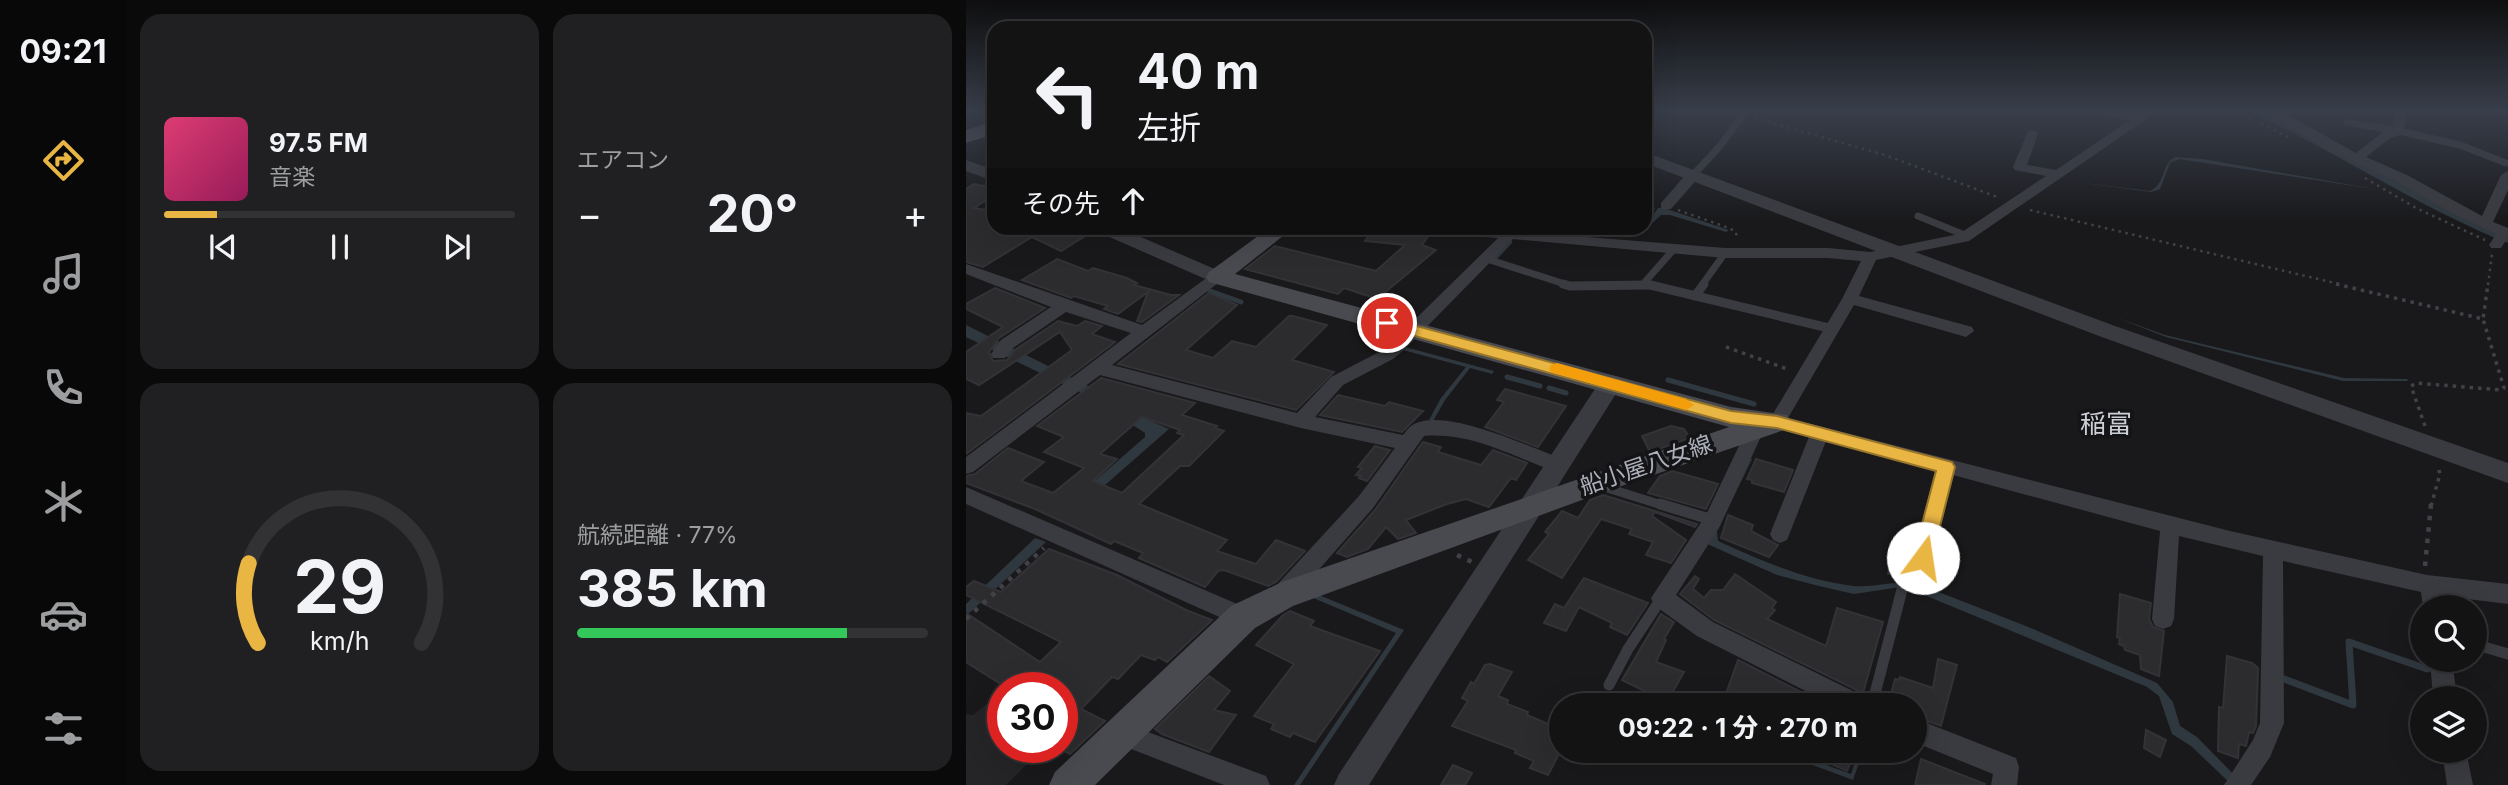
<!DOCTYPE html>
<html lang="ja">
<meta charset="utf-8">
<style>
:root{--surface:#131314;--page:#202022;--text:#f1f3f6;--muted:#9d9ea0;--line:#323234;--accent:#e9b543}
body{margin:0;font-family:Inter,"Noto Sans JP",sans-serif;background:var(--page);color:var(--text);height:100vh;display:flex;flex-direction:column;font-size:26px;white-space:nowrap}
*{box-sizing:border-box;margin:0}
p{font-size:23px;color:var(--muted)}
.icon{flex:none;width:38px;height:38px;fill:none;stroke:currentColor;stroke-width:2;stroke-linecap:round;stroke-linejoin:round}
.map{position:relative;flex:1;overflow:hidden}
.panel{display:flex;flex-direction:column;gap:14px;padding:14px;background:#0a0a0b;width:840px}
.panel>*{flex:none}
.guide{position:absolute;left:21px;top:21px;width:665px;height:214px;border-radius:21px;box-shadow:0 7px 28px #0002,0 0 0 2px var(--line);background:#131314;color:var(--text);overflow:hidden}
.tools{position:absolute;left:1444px;top:595px;display:grid;gap:14px}
.tools a{display:grid;place-items:center;width:77px;height:77px;border-radius:50%;background:var(--surface);box-shadow:0 7px 28px #0002,0 0 0 2px var(--line);font-size:35px}
.speed{position:absolute;left:21px;top:672px;display:flex;gap:14px;font-size:35px;font-weight:700;text-align:center}
.speed>*{display:grid;place-content:center;width:91px;height:91px;border-radius:50%;background:var(--surface);box-shadow:0 7px 28px #0002,0 0 0 2px var(--line);line-height:1}
.speed .limit{border:10px solid #d22;background:#fff;color:#111}
.pin{position:absolute;display:grid;place-items:center;width:60px;height:60px;color:#fff;margin:-30px;border:4px solid #fff;border-radius:50%;box-shadow:0 2px 7px #0007}
.me{position:absolute;width:77px;margin:-38px;rotate:14deg;stroke-linejoin:round;filter:drop-shadow(0 0 5px #0008)}
.turn{display:flex;align-items:center;gap:24px;height:147px;padding:0 35px;font-size:32px}
.turn .icon{width:91px;height:91px;stroke-width:2.5}
.turn b{display:block;font-size:49px;line-height:60px}
.then{display:flex;align-items:center;height:66px;padding:0 35px;background:#0003;gap:14px;font-size:26px}
.big{font-size:52px;font-weight:700;line-height:1.1}
.panel .card{flex:1;display:flex;flex-direction:column;justify-content:center;gap:10px;min-width:0;padding:0 24px;border-radius:21px;background:var(--page)}
.panel .dial{align-items:center;gap:0}
.dial svg{height:182px;overflow:visible;fill:none;stroke:var(--line);stroke-width:7;stroke-linecap:round;text-anchor:middle}
.dial text{fill:var(--text);stroke:none}
.song{display:flex;align-items:center;gap:21px}
.cover{width:84px;height:84px;border-radius:10px;background:linear-gradient(135deg,hsl(340 70% 55%),hsl(330 70% 35%))}
.played{height:7px;border-radius:4px;background:linear-gradient(90deg,var(--accent) 15%,var(--line) 15%)}
.keys{display:flex;justify-content:space-around;direction:ltr}
.heat{display:flex;justify-content:space-between;align-items:center;font-size:38px;direction:ltr}
.charge{height:10px;border-radius:5px;background:linear-gradient(90deg,#34c759 77%,var(--line) 0)}
.panel .tiles{flex:1;display:grid;gap:14px;grid-template-columns:repeat(2,1fr)}
.trip{position:absolute;left:583px;top:693px;width:378px;height:70px;border-radius:35px;background:var(--surface);box-shadow:0 7px 28px #0002,0 0 0 2px var(--line);font-weight:700;line-height:70px;text-align:center}
main{display:flex;flex:1;min-height:0}
.tabs{display:flex;flex-direction:column;width:126px;justify-content:space-around;align-items:center;background:#080808;color:var(--muted)}
.tabs .icon{width:49px;height:49px}
.tabs .on{color:var(--accent)}
.tabs b{font-size:32px;color:var(--text)}
.map>svg:first-child{display:block}
</style>
<main>
<nav class="tabs">
<b>09:21</b>
<svg class="icon on" aria-label="directions" viewBox="0 0 24 24"><path d="M12 3l9 9-9 9-9-9zM9 14v-3h6M13 9l2 2-2 2"/></svg>
<svg class="icon" aria-label="music" viewBox="0 0 24 24"><path d="M9 18V5l10-2v13"/><circle cx="6" cy="18" r="3"/><circle cx="16" cy="16" r="3"/></svg>
<svg class="icon" aria-label="phone" viewBox="0 0 24 24"><path d="M5 4h4l2 5-3 2q2 4 5 5l2-3 5 2v4C11 20 4 13 5 4z"/></svg>
<svg class="icon" aria-label="climate" viewBox="0 0 24 24"><path d="M12 3v18M4 7l16 10M4 17L20 7"/></svg>
<svg class="icon" aria-label="car" viewBox="0 0 24 24"><path d="M5 17H2v-5l4-1 3-4h7l3 4 3 1v5h-3M9 17h6M6 11h13"/><circle cx="7" cy="17" r="2"/><circle cx="17" cy="17" r="2"/></svg>
<svg class="icon" aria-label="filters" viewBox="0 0 24 24"><path d="M4 7h16M4 17h16"/><circle cx="9" cy="7" r="2"/><circle cx="15" cy="17" r="2"/></svg>
</nav>
<section class="panel">
<div class="tiles">
<div class="card">
<div class="song"><i class="cover"></i><div><b>97.5 FM</b><p>音楽</p></div></div>
<div class="played"></div>
<div class="keys"><svg class="icon" aria-label="previous" viewBox="0 0 24 24"><path d="M18 5L8 12l10 7zM5 5v14"/></svg><svg class="icon" aria-label="pause" viewBox="0 0 24 24"><path d="M8 5v14M16 5v14"/></svg><svg class="icon" aria-label="next" viewBox="0 0 24 24"><path d="M6 5l10 7-10 7zM19 5v14"/></svg></div>
</div>
<div class="card"><p>エアコン</p>
<div class="heat"><a>−</a><b class="big">20°</b><a>+</a></div>
</div>
<div class="card dial"><svg viewBox="0 0 100 80">
<path d="M14 69A42 42 0 1 1 86 69"/>
<path d="M14 69A42 42 0 0 1 10 34" stroke="#e9b543"/>
<text x="50" y="56" font-size="32" font-weight="700">29</text>
<text x="50" y="72" font-size="11">km/h</text>
</svg></div>
<div class="card"><p>航続距離 · 77%</p><b class="big">385 km</b><div class="charge"></div></div>
</div>
</section>
<div class="map">
<svg width="1542" height="785" viewBox="0 0 1542 785">
<rect width="100%" height="100%" fill="#19191b"/>
<polygon fill="#252528" points="22,703 37,714 37,747 78,747 40,785 0,785 0,714 7,715"/>
<g fill="#30383f">
<path d="M1283 111H1302L1542 235V243C1452 207 1371 152 1283 111Z"/>
<path d="M1209 157 1237 159 1414 190 1213 159 1204 163 1194 189 1185 192 1102 181 1184 191C1200 184 1195 164 1209 157Z"/>
<polygon points="692,208 698,208 763,230 760,232 704,215 695,215 681,228 670,233 621,228 671,231 679,228"/>
<polygon points="1149,317 1199,335 1378,378 1441,379 1442,381 1377,381 1200,337"/>
<polygon points="0,325 116,383 150,401 156,408 203,429 123,499 123,486 179,437 179,433 122,396 0,337"/>
<polygon points="439,347 528,371 526,374 504,368 479,400 467,421 463,420 475,398 500,367 437,350"/>
<path d="M781 457 786 459 751 531 752 541C796 561 839 580 887 586 909 588 929 580 952 584L1060 626 1191 683 1207 702 1214 726 1231 737 1278 785H1266L1225 746 1206 734 1193 696 1181 687 946 590 928 588 888 594 853 586 811 575 739 543Z"/>
<polygon points="69,538 80,542 0,616 0,604"/>
<polygon points="348,593 438,630 334,785 328,785 430,633 345,597"/>
<polygon points="809,751 822,751 885,774 893,751 897,751 887,780"/>
</g>
<g fill="none" stroke-linecap="round" stroke-linejoin="round">
<polyline stroke="#30383f" stroke-width="4.5" points="530,257 544,242"/>
<g stroke="#30383f" stroke-width="5">
<polyline points="244,291 275,302"/>
<polyline points="541,377 574,386"/>
<polyline points="702,380 788,404"/>
<polyline points="583,388 600,393"/>
</g>
<polyline stroke="#30383f" stroke-width="7" points="1313,677 1387,705 1383,642 1461,669 1464,668 1464,660"/>
</g>
<g fill="#2c2c2f" stroke="#333337" stroke-width="2" fill-rule="evenodd">
<polygon points="8,184 28,188 28,195 8,208 28,211 28,228 97,228 119,236 95,251 66,237 17,267 0,262 0,189"/>
<polygon points="409,228 455,231 463,235 456,245 470,250 411,299 378,288 372,294 279,269 309,246 410,271 439,245 399,241"/>
<polygon points="91,259 122,271 127,268 161,278 171,283 168,285 205,295 213,295 176,322 171,321 182,292 152,314 138,309 142,306 108,296 105,298 56,280"/>
<polygon points="29,288 79,308 33,338 23,352 27,361 41,360 49,350 92,321 111,326 119,321 136,326 126,334 149,342 0,454 0,413 15,416 106,350 94,332 13,385 0,379 0,352 37,327 0,309 0,304"/>
<polygon points="243,293 271,305 220,350 247,358 266,341 290,347 323,316 327,316 361,325 326,360 368,372 330,410 152,364"/>
<path d="M135 378 229 403 216 415 251 426 249 428 258 431 223 466H214L173 504 261 540 251 551 290 564 310 540 339 551 310 582 302 586 258 570 252 571 239 587 173 558 177 553 148 541 145 544 69 509 0 483V476L9 474 42 448 78 462 55 481 87 493 118 468 78 452 98 437 71 426ZM176 417 214 430 211 433 218 435 156 493 127 481 151 459 134 454Z"/>
<polygon points="539,389 600,406 572,447 519,427 538,402 531,400"/>
<polygon points="372,395 419,406 423,402 457,411 436,432 354,415"/>
<polygon points="705,426 718,429 724,438 684,452 676,436"/>
<polygon points="457,442 475,447 472,452 515,465 527,450 561,463 550,480 545,478 523,507 500,499 481,504 440,520 450,533 432,539 420,527 402,549 381,557 371,553 409,510"/>
<polygon points="409,446 424,450 401,481 393,478 395,476 390,475 396,468 392,467"/>
<polygon points="790,459 827,470 818,492 786,483 786,480 781,479"/>
<polygon points="706,471 752,484 740,509 682,493 694,476"/>
<polygon points="637,495 731,524 729,527 689,512 686,516 720,540 705,563 680,555 687,542 663,534 666,529 635,519 596,578 562,560 583,534 579,532 596,511 612,518 624,500"/>
<polygon points="762,515 787,525 785,531 812,545 803,557 755,538"/>
<polygon points="83,549 151,575 220,610 246,620 201,662 192,657 189,660 175,655 152,679 146,677 115,709 139,721 104,754 96,750 96,688 41,688 0,662 0,613 74,662 95,642 0,595 0,587 8,581 35,592"/>
<polygon points="925,554 944,558 948,565 953,568 952,580 939,574 922,574"/>
<polygon points="769,574 810,602 806,608 809,610 801,619 860,646 871,608 917,622 897,693 748,620 714,594 729,576 733,579 727,589 738,598 745,590 757,590"/>
<polygon points="618,578 682,603 661,635 644,627 646,623 613,607 600,631 578,623 589,604 598,608"/>
<polygon points="1154,594 1185,603 1183,619 1187,627 1198,631 1193,676 1175,669 1174,655 1159,650 1158,646 1153,644 1154,638 1151,637"/>
<polygon points="324,611 348,621 344,626 414,651 349,742 327,733 324,737 305,729 308,724 288,716 328,664 290,645 317,615"/>
<polygon points="695,614 708,622 698,639 700,640 690,662 718,672 701,702 656,680"/>
<polygon points="1261,656 1286,663 1292,668 1290,726 1287,733 1283,732 1280,746 1273,744 1272,758 1252,751 1253,707 1257,708"/>
<polygon points="972,659 991,665 975,726 948,716 948,705 922,705 929,679 933,680 934,677 967,688"/>
<polygon points="772,660 847,698 845,705 756,705"/>
<polygon points="524,664 546,672 532,696 542,700 541,704 562,712 561,715 587,726 585,729 595,732 595,750 582,775 564,768 568,761 549,753 550,750 486,726 502,701 496,698 505,682 508,684 519,665"/>
<polygon points="243,676 264,691 248,710 270,715 243,752 196,734 189,729"/>
<polygon points="1180,730 1200,740 1194,757 1178,748"/>
<polygon points="836,751 889,751 881,771"/>
<polygon points="955,759 1019,784 1018,785 949,785"/>
<polygon points="487,765 506,773 499,785 475,785"/>
</g>
<g fill="none" stroke-linecap="round" stroke-linejoin="round">
<g stroke="#404247" stroke-width="2.5" stroke-dasharray="2.5 4.5" stroke-linecap="butt">
<polyline points="1270,111 1324,138"/>
<polyline points="788,118 919,155 1034,198"/>
<polyline points="1399,178 1450,208 1519,240"/>
<polyline points="712,210 763,228 770,232 771,239"/>
<polyline points="1064,210 1377,285"/>
<polyline points="679,221 688,207"/>
<polyline points="651,228 674,228"/>
<polyline points="1522,285 1526,254"/>
</g>
<g stroke="#404247" stroke-width="3.5" stroke-dasharray="3.5 5" stroke-linecap="butt">
<polyline points="1370,284 1517,319 1522,284"/>
<polyline points="760,347 824,370"/>
<polyline points="1459,426 1445,386 1450,383 1535,390 1538,388 1517,319"/>
<polyline points="1465,506 1474,474 1472,467"/>
</g>
<g stroke="#404247" stroke-width="4.5" stroke-dasharray="4.5 7" stroke-linecap="butt">
<polyline points="491,555 506,562"/>
<polyline points="1459,566 1465,504"/>
<polyline points="0,619 78,548"/>
</g>
<g stroke="#3a3b40" stroke-width="7">
<polyline points="1133,111 1176,119"/>
<polyline points="1433,131 1494,145 1540,163"/>
<polyline points="728,174 754,146 780,111"/>
<polyline points="952,216 1001,236"/>
<polyline points="521,259 602,285"/>
<polyline points="657,285 682,285"/>
<polyline points="688,285 678,283 708,249"/>
<polyline points="736,285 759,253"/>
</g>
<g stroke="#3a3b40" stroke-width="9">
<polyline points="597,284 604,286 682,285"/>
<polyline points="680,284 867,329"/>
<polyline points="729,296 738,284"/>
<polyline points="635,486 699,506"/>
</g>
<g stroke="#3a3b40" stroke-width="11">
<polyline points="694,504 747,520"/>
<polyline points="1508,644 1542,654"/>
<polyline points="643,685 662,649 695,599"/>
<polyline points="906,705 938,582"/>
</g>
<g fill="#3a3b40" fill-rule="evenodd">
<path d="M1177 111H1192L1003 241 910 260 893 296 1006 327 1008 331 1000 337 888 305 822 418 1264 531 1461 575 1542 584V604L1477 596 1479 607H1457L1455 592 1317 561 1318 723 1304 757 1285 785H1258L1287 740 1294 723 1297 556 1213 536 1208 619 1205 626 1197 629 1189 626 1186 619 1194 531 987 475 967 558 964 564 957 567 950 564 947 558 969 471 860 441 821 540 814 543 807 540 804 534 843 437 805 427 802 422 876 299 895 261 862 258H759L547 239 439 349 427 359 377 385 349 417 437 435C440 431 444 426 448 424 480 407 566 448 599 460L601 465 599 470 592 472 585 470C544 455 504 432 458 436L407 508 326 600 318 603 310 600 307 593 310 586 393 496 429 448 335 428 134 375 7 472 0 474V457L165 333 100 312 47 348 39 358H27L25 354 35 340 85 307 0 274V264L176 325 246 274H256L259 277 256 280 146 365 331 413 365 377 415 351 427 341 532 238 463 232 456 228H509L759 248H862L904 252 993 234 1080 176 1049 170 1047 167 1062 131H1070L1072 134 1061 165 1090 170Z"/>
<polygon points="1299,111 1315,111 1390,153 1417,132 1378,125 1378,119 1427,126 1429,111 1441,111 1437,134 1424,138 1400,157 1441,175 1516,216 1535,175 1542,171 1542,190 1527,222 1542,228 1542,237 1535,248 1525,248 1523,245 1530,234 1482,211 1431,181 1365,152"/>
<polygon points="728,170 733,171 733,177 705,209 695,209 695,203 723,171"/>
<polygon points="788,425 794,427 797,432 754,526 710,595 747,622 899,697 903,705 867,705 731,636 688,605 685,598 740,515 782,427"/>
<polygon points="0,487 285,610 288,617 285,624 277,627 269,624 0,504"/>
<polygon points="1464,660 1486,660 1491,698 1467,698"/>
<polygon points="948,718 1050,758 1053,767 1051,785 1025,785 1027,774 948,742"/>
<polygon points="155,722 300,776 304,785 258,785 147,742 143,734 147,726"/>
<polygon points="1476,751 1500,751 1507,785 1481,785"/>
</g>
<g fill="#3a3b40" fill-rule="evenodd">
<polygon points="679,152 1149,326 1542,463 1542,483 1133,336 679,163"/>
<polygon points="0,160 28,170 28,181 0,171"/>
<polygon points="130,228 154,228 258,273 261,277 258,281 244,281 132,232"/>
<polygon points="645,375 653,377 656,383 653,389 403,785 368,785 373,774 637,377"/>
</g>
<polygon fill="#484a50" fill-rule="evenodd" points="303,228 327,228 269,274 765,407 821,415 825,422 821,429 635,493 327,606 289,628 129,785 83,785 89,772 265,606 316,582 763,427 243,282 240,277 243,272"/>
<polygon fill="#57585f" fill-rule="evenodd" points="28,121 28,134 0,143 0,130"/>
</g>
<linearGradient id="sky" x2="0" y2="1"><stop stop-color="#0e0e0f"/><stop offset="0.5" stop-color="#383e4a"/><stop offset="1" stop-color="#383e4a" stop-opacity="0"/></linearGradient>
<rect width="1542" height="221" fill="url(#sky)"/>
<polygon fill="#e9b543" stroke="#97762c" stroke-width="2" points="421,318 765,411 811,416 986,462 989,467 966,558 964,564 957,566 950,564 947,558 970,471 811,428 765,423 416,327 414,323 416,320"/>
<polygon fill="#f59e0b" points="591,363 720,399 728,405 720,410 585,372 583,369 585,365"/>
<g text-anchor="middle" stroke-width="7" stroke-linejoin="round" paint-order="stroke">
<g font-size="23" fill="#acb0ba" stroke="#141416">
<text transform="translate(680 465) rotate(-19)" y="8">船小屋八女線</text>
</g>
<g font-size="26" fill="#cdcfd6" stroke="#141416">
<text x="1140" y="433">稲富</text>
</g>
</g>
</svg>
<div class="tools">
<a><svg class="icon" aria-label="search" viewBox="0 0 24 24"><circle cx="10" cy="10" r="6"/><path d="M15 15l6 6"/></svg></a>
<a><svg class="icon" aria-label="layers" viewBox="0 0 24 24"><path d="M12 4l9 5-9 5-9-5zM3 14l9 5 9-5"/></svg></a>
</div>
<div class="speed"><div class="limit">30</div></div>
<div class="pin" style="left:421px;top:323px;background:#d93025"><svg class="icon" aria-label="arrive" viewBox="0 0 24 24"><path d="M6 21V4h12l-3 4 3 4H6"/></svg></div>
<svg class="me" style="left:957px;top:558px" viewBox="-20 -20 40 40"><circle r="19" fill="#fff"/><path d="M0-13L10 11 0 6-10 11z" fill="#e9b543"/></svg>
<div class="trip">09:22 · 1 分 · 270 m</div>
<div class="guide">
<div class="turn"><svg class="icon" aria-label="left" viewBox="0 0 24 24"><path d="M17 20v-9H6M10 6l-5 5 5 5"/></svg><div><b>40 m</b>左折</div></div>
<div class="then">その先<svg class="icon" aria-label="ahead" viewBox="0 0 24 24"><path d="M12 20V5M6 11l6-6 6 6"/></svg></div>
</div>
</div>
</main>
